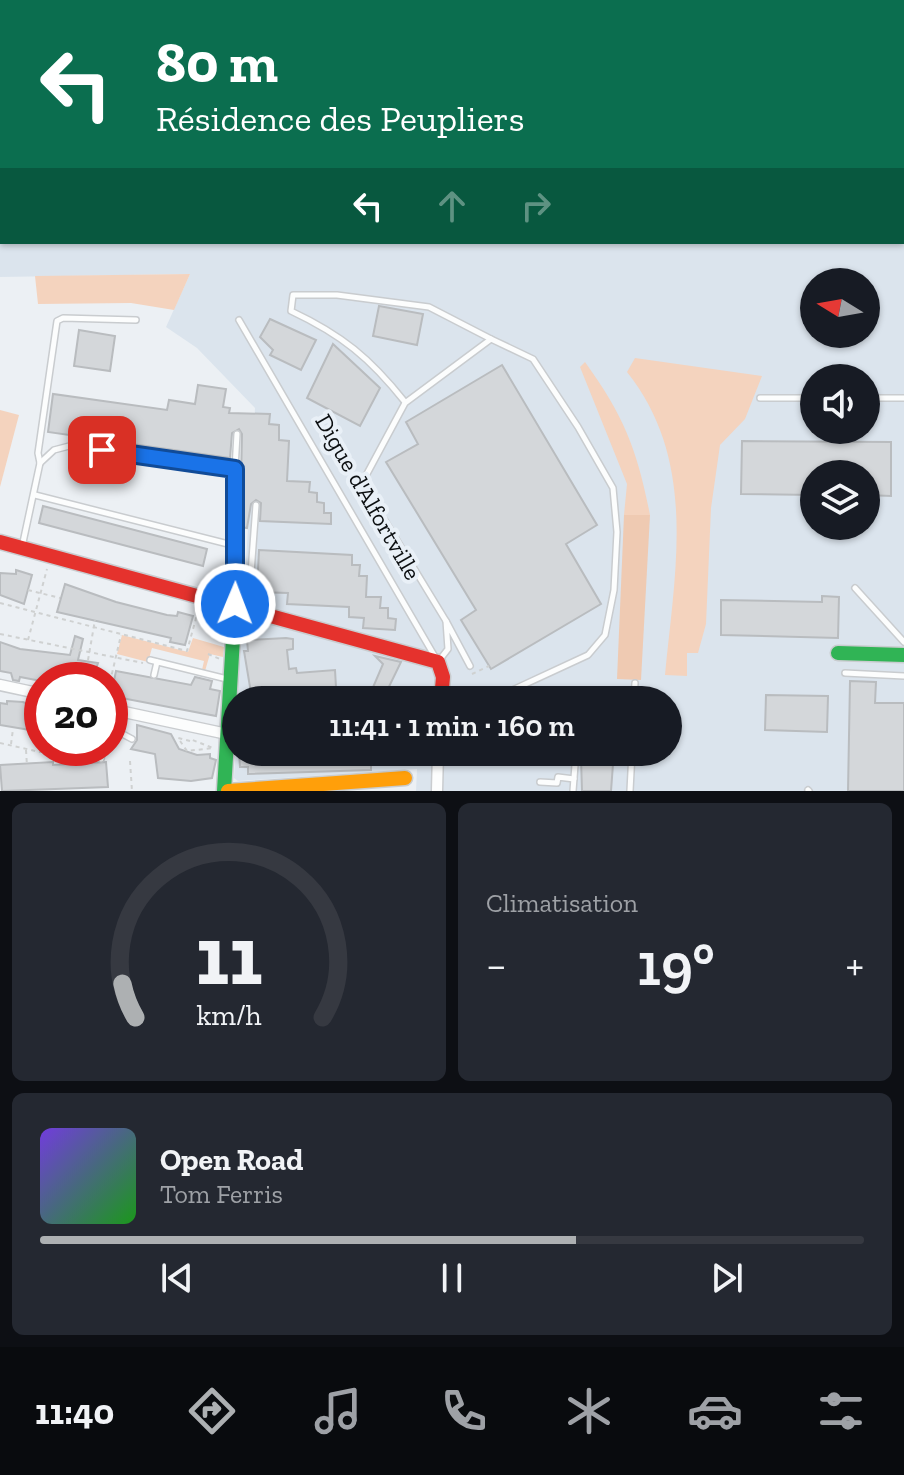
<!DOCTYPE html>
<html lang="fr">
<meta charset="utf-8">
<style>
:root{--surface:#171b24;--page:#242831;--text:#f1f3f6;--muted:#9ea1a6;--line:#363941;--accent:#adb0b2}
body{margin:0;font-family:"Zilla Slab",serif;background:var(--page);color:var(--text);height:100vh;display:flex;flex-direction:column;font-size:30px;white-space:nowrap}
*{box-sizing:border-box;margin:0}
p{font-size:26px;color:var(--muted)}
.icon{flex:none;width:44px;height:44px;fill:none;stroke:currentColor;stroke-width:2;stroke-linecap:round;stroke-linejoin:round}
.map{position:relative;height:791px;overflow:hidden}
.drawer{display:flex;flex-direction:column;gap:12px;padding:12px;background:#0d0f14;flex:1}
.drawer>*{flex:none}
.banner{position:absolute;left:0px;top:0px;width:904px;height:244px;box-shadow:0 2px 6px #0004;background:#0b6e4f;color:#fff;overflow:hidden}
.needle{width:52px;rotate:281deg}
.buttons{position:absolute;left:800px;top:268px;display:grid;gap:16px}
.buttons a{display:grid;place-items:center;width:80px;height:80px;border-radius:50%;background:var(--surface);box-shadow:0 2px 6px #0004;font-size:40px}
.speed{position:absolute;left:24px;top:662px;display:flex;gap:16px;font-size:40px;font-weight:700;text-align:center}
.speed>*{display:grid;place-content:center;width:104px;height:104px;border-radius:50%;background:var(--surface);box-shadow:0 2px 6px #0004;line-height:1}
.speed .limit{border:12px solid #d22;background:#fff;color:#111}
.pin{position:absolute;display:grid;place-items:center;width:68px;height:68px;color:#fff;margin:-34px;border-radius:16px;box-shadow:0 4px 12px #0006}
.me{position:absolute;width:88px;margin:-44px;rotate:1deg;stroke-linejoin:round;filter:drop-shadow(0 0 6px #0008)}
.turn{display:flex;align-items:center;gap:28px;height:168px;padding:0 24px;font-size:36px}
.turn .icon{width:104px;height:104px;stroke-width:2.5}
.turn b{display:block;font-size:56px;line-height:68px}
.lanes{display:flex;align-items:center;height:76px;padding:0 24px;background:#0003;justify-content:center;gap:40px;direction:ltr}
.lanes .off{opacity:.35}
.big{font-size:60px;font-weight:600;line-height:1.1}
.drawer .tile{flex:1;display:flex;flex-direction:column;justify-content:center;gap:12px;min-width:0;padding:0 28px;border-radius:12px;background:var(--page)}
.drawer .dial{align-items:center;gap:0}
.dial svg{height:208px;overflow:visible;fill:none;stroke:var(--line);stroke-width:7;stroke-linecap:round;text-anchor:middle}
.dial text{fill:var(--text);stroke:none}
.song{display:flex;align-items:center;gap:24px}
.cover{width:96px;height:96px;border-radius:12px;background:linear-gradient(135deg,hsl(260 70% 55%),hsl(120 70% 35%))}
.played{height:8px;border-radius:4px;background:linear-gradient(90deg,var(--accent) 65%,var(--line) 65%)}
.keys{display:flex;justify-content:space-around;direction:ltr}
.heat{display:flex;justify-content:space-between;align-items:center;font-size:44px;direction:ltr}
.drawer .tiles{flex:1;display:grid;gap:12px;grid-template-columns:1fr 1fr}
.tile:last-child{grid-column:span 2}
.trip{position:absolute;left:222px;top:686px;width:460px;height:80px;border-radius:40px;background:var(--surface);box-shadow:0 2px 6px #0004;font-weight:600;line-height:80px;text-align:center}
.menu{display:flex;height:128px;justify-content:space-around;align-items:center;background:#090b0e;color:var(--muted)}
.menu .icon{width:56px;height:56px}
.menu .on{color:var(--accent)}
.menu b{font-size:36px;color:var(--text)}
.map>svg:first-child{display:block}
</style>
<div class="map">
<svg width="904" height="791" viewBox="0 0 904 791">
<rect width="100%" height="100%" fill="#ecf0f4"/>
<path fill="#dbe4ed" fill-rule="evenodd" d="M0 0H904V791H416L417 769 238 781 234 778 236 743V752H668V700H238L255 408 197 348 166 327 190 274 0 277ZM2 2H902V242H2ZM814 282H866V334H814ZM814 378H866V430H814ZM814 474H866V526H814Z"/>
<g fill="#f4d3be">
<polygon points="190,274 174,310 131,303 38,304 35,276"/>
<path d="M635 358 762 376 745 419 720 445 711 508 706 624 698 653H687V676L665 675C675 570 698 461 627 372Z"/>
<path d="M585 362C624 416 637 449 650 515H624L627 484 580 367Z"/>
<polygon points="0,410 19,415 0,487"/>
<polygon points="122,635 188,652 193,638 224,647 223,657 210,654 205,671 202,670 204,661 152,648 148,662 117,654"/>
</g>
<polygon fill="#efcab2" points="624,515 650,515 641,680 617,679"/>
<g fill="#d4d7da" stroke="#b9bcbf" stroke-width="2">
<polygon points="379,306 423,314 417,345 373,336"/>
<polygon points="270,319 316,340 301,370 270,355 273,350 260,337"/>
<polygon points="79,330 115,336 110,371 74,366"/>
<polygon points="333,344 380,388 360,426 307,398"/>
<polygon points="502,365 597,525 566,544 601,604 491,669 461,620 476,610 386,462 418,444 406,422"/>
<polygon points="198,385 226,389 223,407 230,408 229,413 270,414 269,424 279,425 279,440 289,441 287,481 310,482 309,492 317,493 317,502 324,503 324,513 331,513 331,524 260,521 261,503 256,500 251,504 247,528 240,527 242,434 239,429 232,433 230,458 48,432 53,394 167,410 169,400 195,404"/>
<polygon points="742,441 891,442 891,496 866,495 866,474 814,474 814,495 741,494"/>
<polygon points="43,506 207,549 203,566 39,523"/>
<polygon points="259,550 352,555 352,565 360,565 359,576 367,576 366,597 381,597 380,608 388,608 388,618 396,619 395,630 363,628 364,618 349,617 349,607 287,604 288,593 257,592"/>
<polygon points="16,570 32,575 24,604 0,595 0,573 16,574"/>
<polygon points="65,584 116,602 167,615 177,616 178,612 193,616 185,645 170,642 171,638 57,612"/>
<polygon points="822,596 839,597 838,638 721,635 721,600 822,602"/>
<polygon points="75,636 83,639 78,660 98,663 92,680 41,681 20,677 19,681 13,680 11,673 0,671 0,642 20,649 70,655"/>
<polygon points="286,638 293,639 293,649 287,650 289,669 296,668 297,673 335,670 336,687 251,693 244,651 248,651 247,640"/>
<polygon points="375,656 401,662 383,699 371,692 383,664"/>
<polygon points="116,671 191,685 195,677 212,681 210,689 220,691 216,716 111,696"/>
<polygon points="850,681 876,682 875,703 904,703 904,791 848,791"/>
<polygon points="766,695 828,696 827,732 765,730"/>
<polygon points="7,701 23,702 42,710 42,732 0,725 0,703 7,704"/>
<polygon points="137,725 171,734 179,749 197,755 210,754 210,758 216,760 212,778 191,781 158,778 155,754 131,749 137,740"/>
<polygon points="239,752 355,752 356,758 371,757 371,770 248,774 248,767 240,767"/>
<polygon points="581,758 613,764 611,791 582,791"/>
<polygon points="53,762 53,765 106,762 108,787 2,791 0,765"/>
</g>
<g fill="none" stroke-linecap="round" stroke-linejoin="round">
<defs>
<g id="lane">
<polyline points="15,2 15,0"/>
<polyline points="59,2 59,0"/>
<polyline points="781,2 781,0"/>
<polyline points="890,2 890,0"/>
<polyline points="0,104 2,104"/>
<polyline points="239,320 438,662 448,649 446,621 470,666"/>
<polyline points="760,398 814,398"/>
<polyline points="866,398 904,398"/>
<path d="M405 402C370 358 342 335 291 311L293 295H337L429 307 491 339"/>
<polyline points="40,463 38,453 57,321 63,318 136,320"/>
<polyline points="235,469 237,434"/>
<polyline points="35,495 236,546"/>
<polyline points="22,547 40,463 54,450 73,445 235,469 235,602"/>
<polyline points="855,588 904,642"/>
<polyline points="245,608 249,600 256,505"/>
<polyline points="446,621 362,483 405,403 491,339 533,359 578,427 613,488 617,532 614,590 605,635 588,655 491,700"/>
<polyline points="150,660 227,679"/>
<polyline points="845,673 904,676"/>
<polyline points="154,675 157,662"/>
<polyline points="97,678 101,680"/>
<polyline points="312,700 331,699"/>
<polyline points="463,700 471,694"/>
<polyline points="634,700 635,683"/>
<polyline points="115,730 132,739"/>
<polyline points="110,737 120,712"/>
<polyline points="101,759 103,748"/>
<polyline points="540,782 557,783 558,777 574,779"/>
<polyline points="808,790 809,791"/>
<polyline points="573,791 576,752"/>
<polyline points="630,791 632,752"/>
</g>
<g id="street">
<polyline points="202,2 202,0"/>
<polyline points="0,131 2,131"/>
<polyline points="0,685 42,694"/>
<polyline points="110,709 227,734"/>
<polyline points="437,791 438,752"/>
</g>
<g id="fast">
<polyline points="715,2 716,0"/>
<polyline points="838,653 904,655"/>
<polyline points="224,791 235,604"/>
</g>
<g id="slow">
<polyline points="534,0 535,2"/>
<polyline points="228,791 405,778"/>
</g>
<polyline id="jam" points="0,542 438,662 443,677 441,700"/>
</defs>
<use href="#lane" stroke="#c9cccf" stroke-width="8"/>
<use href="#street" stroke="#c9cccf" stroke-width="13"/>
<use href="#fast" stroke="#c9cccf" stroke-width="17"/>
<use href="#slow" stroke="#c9cccf" stroke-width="17"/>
<use href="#jam" stroke="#c9cccf" stroke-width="17"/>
<g stroke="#cfd1d1" stroke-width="2" stroke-dasharray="4 4" stroke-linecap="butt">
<polyline points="171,2 171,0"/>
<polyline points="28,590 60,598"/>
<polyline points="0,603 187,651 198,611"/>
<polyline points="0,634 143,663"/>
<polyline points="28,640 47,569"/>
<polyline points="208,654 220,659"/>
<polyline points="88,660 95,620"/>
<polyline points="472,674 489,666"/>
<polyline points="110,682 121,635"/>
<polyline points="190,741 178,738 187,751 213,748 190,739"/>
<polyline points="0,743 40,752 58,751 58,755 86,753 87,748"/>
<polyline points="11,744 13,729"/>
<polyline points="26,750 27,766"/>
<polyline points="130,761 132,791"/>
</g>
<use href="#lane" stroke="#fcfdfd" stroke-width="5"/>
<use href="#street" stroke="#fcfdfd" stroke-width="10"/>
<use href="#fast" stroke="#30b455" stroke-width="14"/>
<use href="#slow" stroke="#ff9f0a" stroke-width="14"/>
<use href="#jam" stroke="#e5322d" stroke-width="14"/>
<defs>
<g id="rail">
<polyline points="902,139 904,139"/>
<polyline points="902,181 904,181"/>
<polyline points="0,194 2,194"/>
<polyline points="902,200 904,200"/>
<polyline points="0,208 2,208"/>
<polyline points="902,216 904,216"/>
<polyline points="0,220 2,220"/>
<polyline points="902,233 904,233"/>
</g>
</defs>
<use href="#rail" stroke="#bcbdbe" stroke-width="6"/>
<use href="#rail" stroke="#e9f0f7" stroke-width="3" stroke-dasharray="9" stroke-linecap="butt"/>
</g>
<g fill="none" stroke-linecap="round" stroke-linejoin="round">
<defs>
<polyline id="route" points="102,450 235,469 235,604"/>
</defs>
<use href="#route" stroke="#114b97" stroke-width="20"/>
<use href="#route" stroke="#1a73e8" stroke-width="14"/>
</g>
<g text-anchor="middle" stroke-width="8" stroke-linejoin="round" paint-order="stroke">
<g font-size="24" fill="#0c0f11" stroke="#e9f0f7">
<text transform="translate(368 497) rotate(60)" y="8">Digue d'Alfortville</text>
</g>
</g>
</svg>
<div class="buttons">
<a><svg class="needle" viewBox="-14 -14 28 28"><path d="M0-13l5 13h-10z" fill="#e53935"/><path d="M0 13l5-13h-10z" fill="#9ea1a6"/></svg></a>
<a><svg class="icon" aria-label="sound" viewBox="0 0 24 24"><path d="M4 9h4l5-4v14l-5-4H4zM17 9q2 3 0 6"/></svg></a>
<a><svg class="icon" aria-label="layers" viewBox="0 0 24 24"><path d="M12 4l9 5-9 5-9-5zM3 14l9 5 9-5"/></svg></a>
</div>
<div class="speed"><div class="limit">20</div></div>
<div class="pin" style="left:102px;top:450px;background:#d93025"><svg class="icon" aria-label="arrive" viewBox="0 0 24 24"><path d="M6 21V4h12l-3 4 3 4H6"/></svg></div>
<svg class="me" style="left:235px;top:604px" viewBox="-20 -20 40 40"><circle r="17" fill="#1a73e8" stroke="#fff" stroke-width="3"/><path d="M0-11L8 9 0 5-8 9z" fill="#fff"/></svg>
<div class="trip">11:41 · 1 min · 160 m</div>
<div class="banner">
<div class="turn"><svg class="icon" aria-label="left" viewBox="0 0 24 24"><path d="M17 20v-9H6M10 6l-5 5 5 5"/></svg><div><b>80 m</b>Résidence des Peupliers</div></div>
<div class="lanes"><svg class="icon" aria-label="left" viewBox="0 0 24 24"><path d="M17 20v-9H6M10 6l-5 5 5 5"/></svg><svg class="icon off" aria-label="ahead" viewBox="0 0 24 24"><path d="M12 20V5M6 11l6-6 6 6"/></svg><svg class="icon off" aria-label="right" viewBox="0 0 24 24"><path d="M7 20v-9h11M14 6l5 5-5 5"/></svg></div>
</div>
</div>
<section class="drawer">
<div class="tiles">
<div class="tile dial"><svg viewBox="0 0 100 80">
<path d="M14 69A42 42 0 1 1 86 69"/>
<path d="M14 69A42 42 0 0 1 9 56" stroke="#adb0b2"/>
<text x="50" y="56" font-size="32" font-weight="700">11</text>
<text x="50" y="72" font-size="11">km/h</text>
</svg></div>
<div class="tile"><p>Climatisation</p>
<div class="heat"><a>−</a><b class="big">19°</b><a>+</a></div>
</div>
<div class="tile">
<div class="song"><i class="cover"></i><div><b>Open Road</b><p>Tom Ferris</p></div></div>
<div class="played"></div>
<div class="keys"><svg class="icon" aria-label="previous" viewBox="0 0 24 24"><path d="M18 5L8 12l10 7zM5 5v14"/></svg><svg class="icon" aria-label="pause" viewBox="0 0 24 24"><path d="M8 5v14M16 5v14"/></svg><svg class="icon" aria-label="next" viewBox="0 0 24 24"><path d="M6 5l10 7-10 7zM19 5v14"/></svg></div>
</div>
</div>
</section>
<nav class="menu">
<b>11:40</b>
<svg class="icon on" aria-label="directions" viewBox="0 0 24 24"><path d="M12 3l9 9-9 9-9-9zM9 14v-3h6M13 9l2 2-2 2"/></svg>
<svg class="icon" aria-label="music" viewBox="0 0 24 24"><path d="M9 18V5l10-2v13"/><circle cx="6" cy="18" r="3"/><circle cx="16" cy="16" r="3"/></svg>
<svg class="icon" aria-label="phone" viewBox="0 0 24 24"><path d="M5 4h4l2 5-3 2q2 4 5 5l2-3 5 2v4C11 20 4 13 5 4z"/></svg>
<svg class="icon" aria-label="climate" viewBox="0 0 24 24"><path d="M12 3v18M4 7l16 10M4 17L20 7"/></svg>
<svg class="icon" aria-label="car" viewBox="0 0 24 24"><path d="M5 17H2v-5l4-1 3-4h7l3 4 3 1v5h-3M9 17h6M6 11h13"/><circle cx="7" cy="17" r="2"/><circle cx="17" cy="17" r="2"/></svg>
<svg class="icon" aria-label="filters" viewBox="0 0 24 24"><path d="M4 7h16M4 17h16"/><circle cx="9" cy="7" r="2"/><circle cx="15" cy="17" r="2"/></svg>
</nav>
